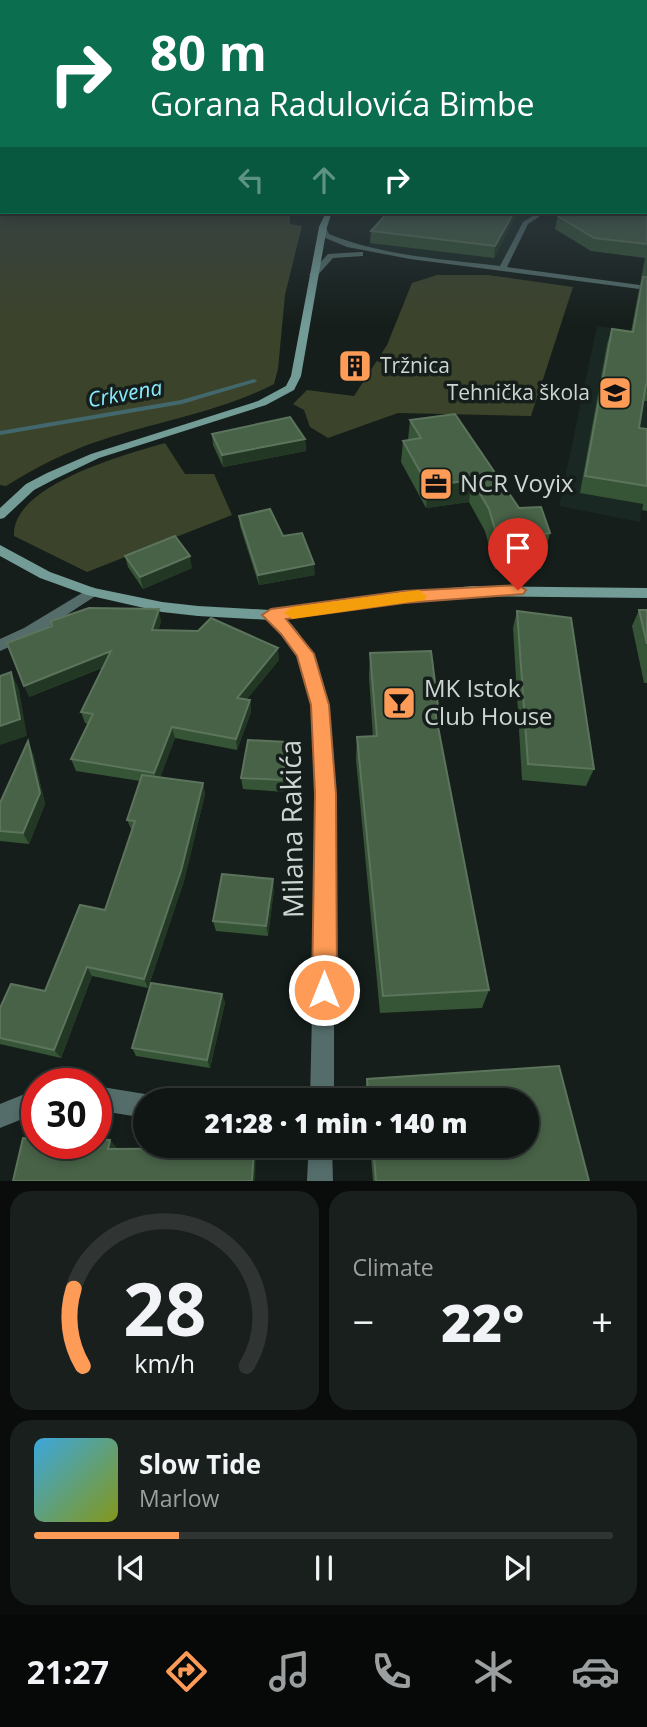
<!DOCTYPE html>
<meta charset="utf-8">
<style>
:root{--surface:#101614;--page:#191f1d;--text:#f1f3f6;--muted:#9c9fa0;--line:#303534;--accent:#fe9c57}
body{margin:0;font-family:"Open Sans",sans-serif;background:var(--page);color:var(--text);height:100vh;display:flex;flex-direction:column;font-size:26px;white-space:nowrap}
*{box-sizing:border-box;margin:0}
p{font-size:23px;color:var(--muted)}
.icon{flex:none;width:38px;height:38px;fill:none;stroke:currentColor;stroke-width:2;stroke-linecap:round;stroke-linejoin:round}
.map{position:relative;height:1181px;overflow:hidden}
.side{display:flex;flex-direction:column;gap:10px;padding:10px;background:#090c0b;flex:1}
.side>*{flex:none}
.banner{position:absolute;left:0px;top:0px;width:648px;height:214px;box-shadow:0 4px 10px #0003,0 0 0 2px var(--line);background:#0b6e4f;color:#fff;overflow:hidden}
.speed{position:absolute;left:21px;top:1068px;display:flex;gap:14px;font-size:35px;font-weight:700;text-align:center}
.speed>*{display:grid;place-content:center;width:91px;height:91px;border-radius:50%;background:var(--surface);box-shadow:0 4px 10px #0003,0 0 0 2px var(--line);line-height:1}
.speed .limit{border:10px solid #d22;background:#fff;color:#111}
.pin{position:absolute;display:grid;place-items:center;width:60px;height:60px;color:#fff;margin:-72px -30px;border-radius:50% 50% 50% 0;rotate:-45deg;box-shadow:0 0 7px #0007}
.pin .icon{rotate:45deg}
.me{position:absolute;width:77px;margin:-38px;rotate:0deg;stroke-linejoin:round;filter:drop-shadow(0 0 5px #0008)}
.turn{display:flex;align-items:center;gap:24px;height:147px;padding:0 35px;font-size:32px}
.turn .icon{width:91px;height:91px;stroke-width:2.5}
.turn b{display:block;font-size:49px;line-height:60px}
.lanes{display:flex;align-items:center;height:66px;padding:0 35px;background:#0003;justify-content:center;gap:35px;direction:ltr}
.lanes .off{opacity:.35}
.big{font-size:52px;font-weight:800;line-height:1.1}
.side .widget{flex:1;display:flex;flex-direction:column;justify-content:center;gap:10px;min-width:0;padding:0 24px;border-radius:21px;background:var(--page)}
.side .dial{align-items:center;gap:0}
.dial svg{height:182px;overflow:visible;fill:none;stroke:var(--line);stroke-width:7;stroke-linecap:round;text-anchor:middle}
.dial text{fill:var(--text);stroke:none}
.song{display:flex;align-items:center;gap:21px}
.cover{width:84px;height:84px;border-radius:10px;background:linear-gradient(135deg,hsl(200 70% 55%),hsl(70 70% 35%))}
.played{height:7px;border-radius:4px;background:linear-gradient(90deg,var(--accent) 25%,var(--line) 25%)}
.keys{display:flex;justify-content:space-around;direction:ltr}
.heat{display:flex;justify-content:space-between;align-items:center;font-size:38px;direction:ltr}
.side .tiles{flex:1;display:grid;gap:10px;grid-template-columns:1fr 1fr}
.widget:last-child{grid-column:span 2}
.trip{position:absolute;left:133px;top:1088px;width:406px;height:70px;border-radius:35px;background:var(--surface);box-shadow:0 4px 10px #0003,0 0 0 2px var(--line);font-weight:800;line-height:70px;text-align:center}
.tabs{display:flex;height:112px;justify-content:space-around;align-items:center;background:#060908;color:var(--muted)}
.tabs .icon{width:49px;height:49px}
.tabs .on{color:var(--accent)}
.tabs b{font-size:32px;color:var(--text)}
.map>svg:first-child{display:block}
</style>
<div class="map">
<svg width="647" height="1181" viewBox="0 0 647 1181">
<rect width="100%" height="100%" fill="#151e1a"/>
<g fill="#192822">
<polygon points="397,212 543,212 528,219 503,268 396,254 367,247"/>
<polygon points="597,326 647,333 647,454 640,522 559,506"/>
</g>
<g fill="#3c432b">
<path d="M0 159 2 212H290V224L302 226 285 295 278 369 274 384C220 412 159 421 102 440 67 451 37 467 6 486L0 485Z"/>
<polygon points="437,275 488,275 573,287 531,416 398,413 328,438 310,427 304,410 293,404 307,390 354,396 387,345 412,283"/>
<path d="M165 443 185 474H214L232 515 87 572 14 536C11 485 127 454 165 443Z"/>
</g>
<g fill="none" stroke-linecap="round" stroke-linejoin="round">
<polygon fill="#42686d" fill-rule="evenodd" points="254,379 257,381 256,382 182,404 0,435 0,431 181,400"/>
<g fill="#546d6a" fill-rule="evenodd">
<path d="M539 212H546L528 224 507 267 647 286V290L410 259 347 247 323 237 319 227 325 226 329 234C382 256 443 259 500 266L523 222Z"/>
<polygon points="360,252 363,252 363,256 333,258 316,277 309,275 328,254"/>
<polygon points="92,587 97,589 99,592 97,595 34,636 0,651 0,639 24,628"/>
<path d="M270 610C302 619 323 676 328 706 337 762 335 820 335 877 334 951 334 1026 334 1101H310L317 794 312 705 298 656 282 634 263 615Z"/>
<polygon points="96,1086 145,1094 153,1098 155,1101 145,1101 145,1118 96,1110"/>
<polygon points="37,1089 37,1113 0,1128 0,1104"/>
<polygon points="288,1146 332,1146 333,1181 307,1181 308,1160 291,1155"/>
</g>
<g fill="#739c97" fill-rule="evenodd">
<polygon points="326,212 332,212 327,227 301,376 294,390 266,405 99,458 55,479 34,490 4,518 0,519 0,508 26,484 47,473 91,454 258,401 286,386 291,376 319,227"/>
<polygon points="0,545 50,572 94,588 162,602 198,606 270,610 404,592 474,586 647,588 647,598 474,596 404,602 270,620 198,616 162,612 87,595 40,578 0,556"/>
</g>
</g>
<g fill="#365436">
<polygon points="647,159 647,401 643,401 639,428 647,429 647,511 642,510 643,504 580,493 607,344 612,329 631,332 645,258 591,251 555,229 558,216"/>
<polygon points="388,212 518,212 494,258 370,243 371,231"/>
<polygon points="410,420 550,533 541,569 495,569 485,531 469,502 426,508 401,462 403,441 408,440"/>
<polygon points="212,434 305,439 306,451 223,467 213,445"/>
<polygon points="239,516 283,536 315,575 259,585 240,526"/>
<polygon points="125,556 192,568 143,589 128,567"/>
<polygon points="639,610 647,610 647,683 644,683 632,626"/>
<polygon points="517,611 594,769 586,786 522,780 513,628"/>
<polygon points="161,621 158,631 279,660 246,700 250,700 251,712 237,750 175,738 160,777 203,783 205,794 184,881 148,988 92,976 61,1058 0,1044 0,1008 45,991 105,910 132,831 127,820 140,781 76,771 71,759 88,724 85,723 81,712 102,668 29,697"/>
<polygon points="370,653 438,706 436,718 489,990 482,1008 380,1013 356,760 357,737 373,737 369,677"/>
<polygon points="287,742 288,754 284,792 243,789 241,778"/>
<polygon points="33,753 45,804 29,844 0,841 0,803"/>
<polygon points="274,889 268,936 216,931 213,921"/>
<polygon points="222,994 225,1003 210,1068 136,1056 132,1048"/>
<polygon points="559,1066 589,1181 373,1181 370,1146 527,1146 527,1101 366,1101 365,1090 367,1079"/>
</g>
<g fill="#223824">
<polygon points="514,212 518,212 494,258 495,246"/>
<polygon points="305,439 306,451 223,467 222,455"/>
<polygon points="472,480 469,502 426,508 428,486"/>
<polygon points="190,556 192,568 143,589 140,577"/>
<polygon points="314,564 315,575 259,585 258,575"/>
<polygon points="159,609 161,621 155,642 152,630"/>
<polygon points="278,648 279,660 238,710 237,698"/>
<polygon points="111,651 114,663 29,697 24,686"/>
<polygon points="11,672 19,689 27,736 0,745 0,726"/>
<polygon points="250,700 251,712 237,750 236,739"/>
<polygon points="172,727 175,738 158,784 154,773"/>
<polygon points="28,741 33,753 45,804 29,844 23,833"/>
<polygon points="287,742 288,754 284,792 283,780"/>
<polygon points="203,783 205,794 184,881 148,988 144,979"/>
<polygon points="273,879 274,889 268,936 266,926"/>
<polygon points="87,967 92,976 61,1058 54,1050"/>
<polygon points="222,994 225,1003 210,1068 207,1060"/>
<polygon points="110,1140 117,1148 116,1157 108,1149"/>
<polygon points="254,1148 256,1156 255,1181 252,1181"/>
</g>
<g fill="#476247" stroke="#5c745c" stroke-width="2">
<polygon points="646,159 647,159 647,244 594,238 558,216 559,212 646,212"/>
<polygon points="388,212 514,212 495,246 371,231"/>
<polygon points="643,277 647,277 647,384 646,384 639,428 647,429 647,486 585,476 612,329 633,332"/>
<polygon points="455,414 519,508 541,507 550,533 543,534 547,546 500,546 489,509 472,480 428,486 403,441 421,438 410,420"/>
<polygon points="290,417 305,439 222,455 212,434"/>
<polygon points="270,509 283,536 302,533 314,564 258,575 239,516"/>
<polygon points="175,536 190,556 140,577 125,556"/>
<polygon points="89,608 159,609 152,630 198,631 211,618 278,648 237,698 250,700 236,739 172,727 154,773 71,759 93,714 81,712 111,651 24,686 7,643 52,626 51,621"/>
<polygon points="639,610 647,610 647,644"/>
<polygon points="517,611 571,618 594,769 528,764"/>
<polygon points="431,651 438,706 434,706 489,990 383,996 357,737 377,736 370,653"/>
<polygon points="11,672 20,719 0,726 0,676"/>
<polygon points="248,740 287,742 283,780 241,778"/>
<polygon points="28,741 40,793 23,833 0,831 0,803"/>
<polygon points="142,775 203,783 181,871 144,979 87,967 54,1050 0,1038 0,1008 11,984 45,991 80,905 105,910 135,821 127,820"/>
<polygon points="222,874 273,879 266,926 213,921"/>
<polygon points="151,983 222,994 207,1060 132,1048"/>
<polygon points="559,1066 589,1181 376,1181 373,1146 527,1146 527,1101 369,1101 367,1079"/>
<polygon points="23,1138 37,1139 37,1143 96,1143 96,1139 110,1140 108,1149 254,1148 252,1181 13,1181"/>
</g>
<linearGradient id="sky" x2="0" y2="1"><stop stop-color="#0c100e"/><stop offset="0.49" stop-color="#354149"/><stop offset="1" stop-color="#354149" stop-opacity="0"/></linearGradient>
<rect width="647" height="325" fill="url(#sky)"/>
<polygon fill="#fe9c57" stroke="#a56539" stroke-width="2" points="518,585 526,590 523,594 404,603 286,619 314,654 329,705 336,794 337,990 333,999 324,1002 316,999 312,990 315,794 311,705 297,656 281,634 262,615 271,609 404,591"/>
<polygon fill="#f59e0b" points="419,590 427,596 425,600 292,619 284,613 292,607"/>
<defs>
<symbol id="building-square" viewBox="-11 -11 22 22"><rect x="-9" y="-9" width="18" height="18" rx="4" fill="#fe9c57" stroke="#151e1a"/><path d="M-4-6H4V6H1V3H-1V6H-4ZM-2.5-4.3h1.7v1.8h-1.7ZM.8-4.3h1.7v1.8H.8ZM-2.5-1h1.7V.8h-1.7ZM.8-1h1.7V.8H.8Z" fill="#111"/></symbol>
<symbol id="school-square" viewBox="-11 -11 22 22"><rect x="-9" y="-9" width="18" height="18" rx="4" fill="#fe9c57" stroke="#151e1a"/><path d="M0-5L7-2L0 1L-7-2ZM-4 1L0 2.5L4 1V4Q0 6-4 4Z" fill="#111"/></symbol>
<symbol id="office-square" viewBox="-11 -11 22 22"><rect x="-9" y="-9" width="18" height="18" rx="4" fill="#fe9c57" stroke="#151e1a"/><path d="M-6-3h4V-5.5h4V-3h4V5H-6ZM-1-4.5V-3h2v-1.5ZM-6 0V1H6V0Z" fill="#111"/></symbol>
<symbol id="bar-square" viewBox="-11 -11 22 22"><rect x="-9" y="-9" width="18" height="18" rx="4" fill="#fe9c57" stroke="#151e1a"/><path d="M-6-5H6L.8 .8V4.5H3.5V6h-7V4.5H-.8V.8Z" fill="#111"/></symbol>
</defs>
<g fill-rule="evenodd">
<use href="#building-square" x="336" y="347" width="38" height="38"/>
<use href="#school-square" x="596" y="374" width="38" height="38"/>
<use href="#office-square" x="417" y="465" width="38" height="38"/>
<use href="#bar-square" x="380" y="684" width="38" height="38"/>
</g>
<g text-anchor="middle" stroke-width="7" stroke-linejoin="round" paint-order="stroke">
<g font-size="21" fill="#cfd5d2" stroke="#151e1a" text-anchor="start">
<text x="380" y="373">Tržnica</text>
<text x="590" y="400" text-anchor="end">Tehnička škola</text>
</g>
<g font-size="21" font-style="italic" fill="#89ebfd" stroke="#151e1a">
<text transform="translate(125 394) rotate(-10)" y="7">Crkvena</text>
</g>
<g font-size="24" fill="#cfd5d2" stroke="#151e1a" text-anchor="start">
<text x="460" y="492">NCR Voyix</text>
<text x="424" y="697">MK Istok<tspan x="424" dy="28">Club House</tspan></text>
</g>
<g font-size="28" fill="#cfd5d2" stroke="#151e1a">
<text transform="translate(292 829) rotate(-91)" y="10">Milana Rakića</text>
</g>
</g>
</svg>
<div class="speed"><div class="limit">30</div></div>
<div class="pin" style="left:518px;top:590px;background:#d93025"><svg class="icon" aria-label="arrive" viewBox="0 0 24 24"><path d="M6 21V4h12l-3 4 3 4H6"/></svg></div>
<svg class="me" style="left:324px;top:990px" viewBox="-20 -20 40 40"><circle r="17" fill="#fe9c57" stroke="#fff" stroke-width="3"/><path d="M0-11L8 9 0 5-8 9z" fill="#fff"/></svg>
<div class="trip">21:28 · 1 min · 140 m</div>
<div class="banner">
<div class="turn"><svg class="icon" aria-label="right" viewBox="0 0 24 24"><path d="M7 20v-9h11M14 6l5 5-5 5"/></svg><div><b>80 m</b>Gorana Radulovića Bimbe</div></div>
<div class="lanes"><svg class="icon off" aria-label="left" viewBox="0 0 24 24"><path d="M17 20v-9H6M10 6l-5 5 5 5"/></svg><svg class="icon off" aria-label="ahead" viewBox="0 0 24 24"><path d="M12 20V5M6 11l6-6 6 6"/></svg><svg class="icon" aria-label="right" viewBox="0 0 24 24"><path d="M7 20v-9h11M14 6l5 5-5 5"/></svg></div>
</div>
</div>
<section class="side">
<div class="tiles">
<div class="widget dial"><svg viewBox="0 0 100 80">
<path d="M14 69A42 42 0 1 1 86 69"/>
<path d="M14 69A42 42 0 0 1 10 35" stroke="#fe9c57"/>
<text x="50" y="56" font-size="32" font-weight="700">28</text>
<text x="50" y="72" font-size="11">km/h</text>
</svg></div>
<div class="widget"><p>Climate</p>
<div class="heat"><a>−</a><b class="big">22°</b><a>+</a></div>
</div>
<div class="widget">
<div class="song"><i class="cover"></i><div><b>Slow Tide</b><p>Marlow</p></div></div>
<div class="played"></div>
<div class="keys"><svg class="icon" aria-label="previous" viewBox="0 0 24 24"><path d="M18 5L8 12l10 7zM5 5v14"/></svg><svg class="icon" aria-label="pause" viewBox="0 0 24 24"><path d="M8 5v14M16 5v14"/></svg><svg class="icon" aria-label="next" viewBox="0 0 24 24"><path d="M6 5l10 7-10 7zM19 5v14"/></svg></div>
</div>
</div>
</section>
<nav class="tabs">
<b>21:27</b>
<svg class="icon on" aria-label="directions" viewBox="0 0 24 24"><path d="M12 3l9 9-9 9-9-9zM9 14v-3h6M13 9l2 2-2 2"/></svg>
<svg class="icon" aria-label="music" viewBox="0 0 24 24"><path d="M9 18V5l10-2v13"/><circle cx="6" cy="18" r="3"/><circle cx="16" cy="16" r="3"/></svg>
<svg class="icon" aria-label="phone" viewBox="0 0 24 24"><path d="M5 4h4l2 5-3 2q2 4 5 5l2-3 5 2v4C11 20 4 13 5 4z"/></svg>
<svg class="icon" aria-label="climate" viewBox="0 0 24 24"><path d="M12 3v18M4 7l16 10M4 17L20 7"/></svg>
<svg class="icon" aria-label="car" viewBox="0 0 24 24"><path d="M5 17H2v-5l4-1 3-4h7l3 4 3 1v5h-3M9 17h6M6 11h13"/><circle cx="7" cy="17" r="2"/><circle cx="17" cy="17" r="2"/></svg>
</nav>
